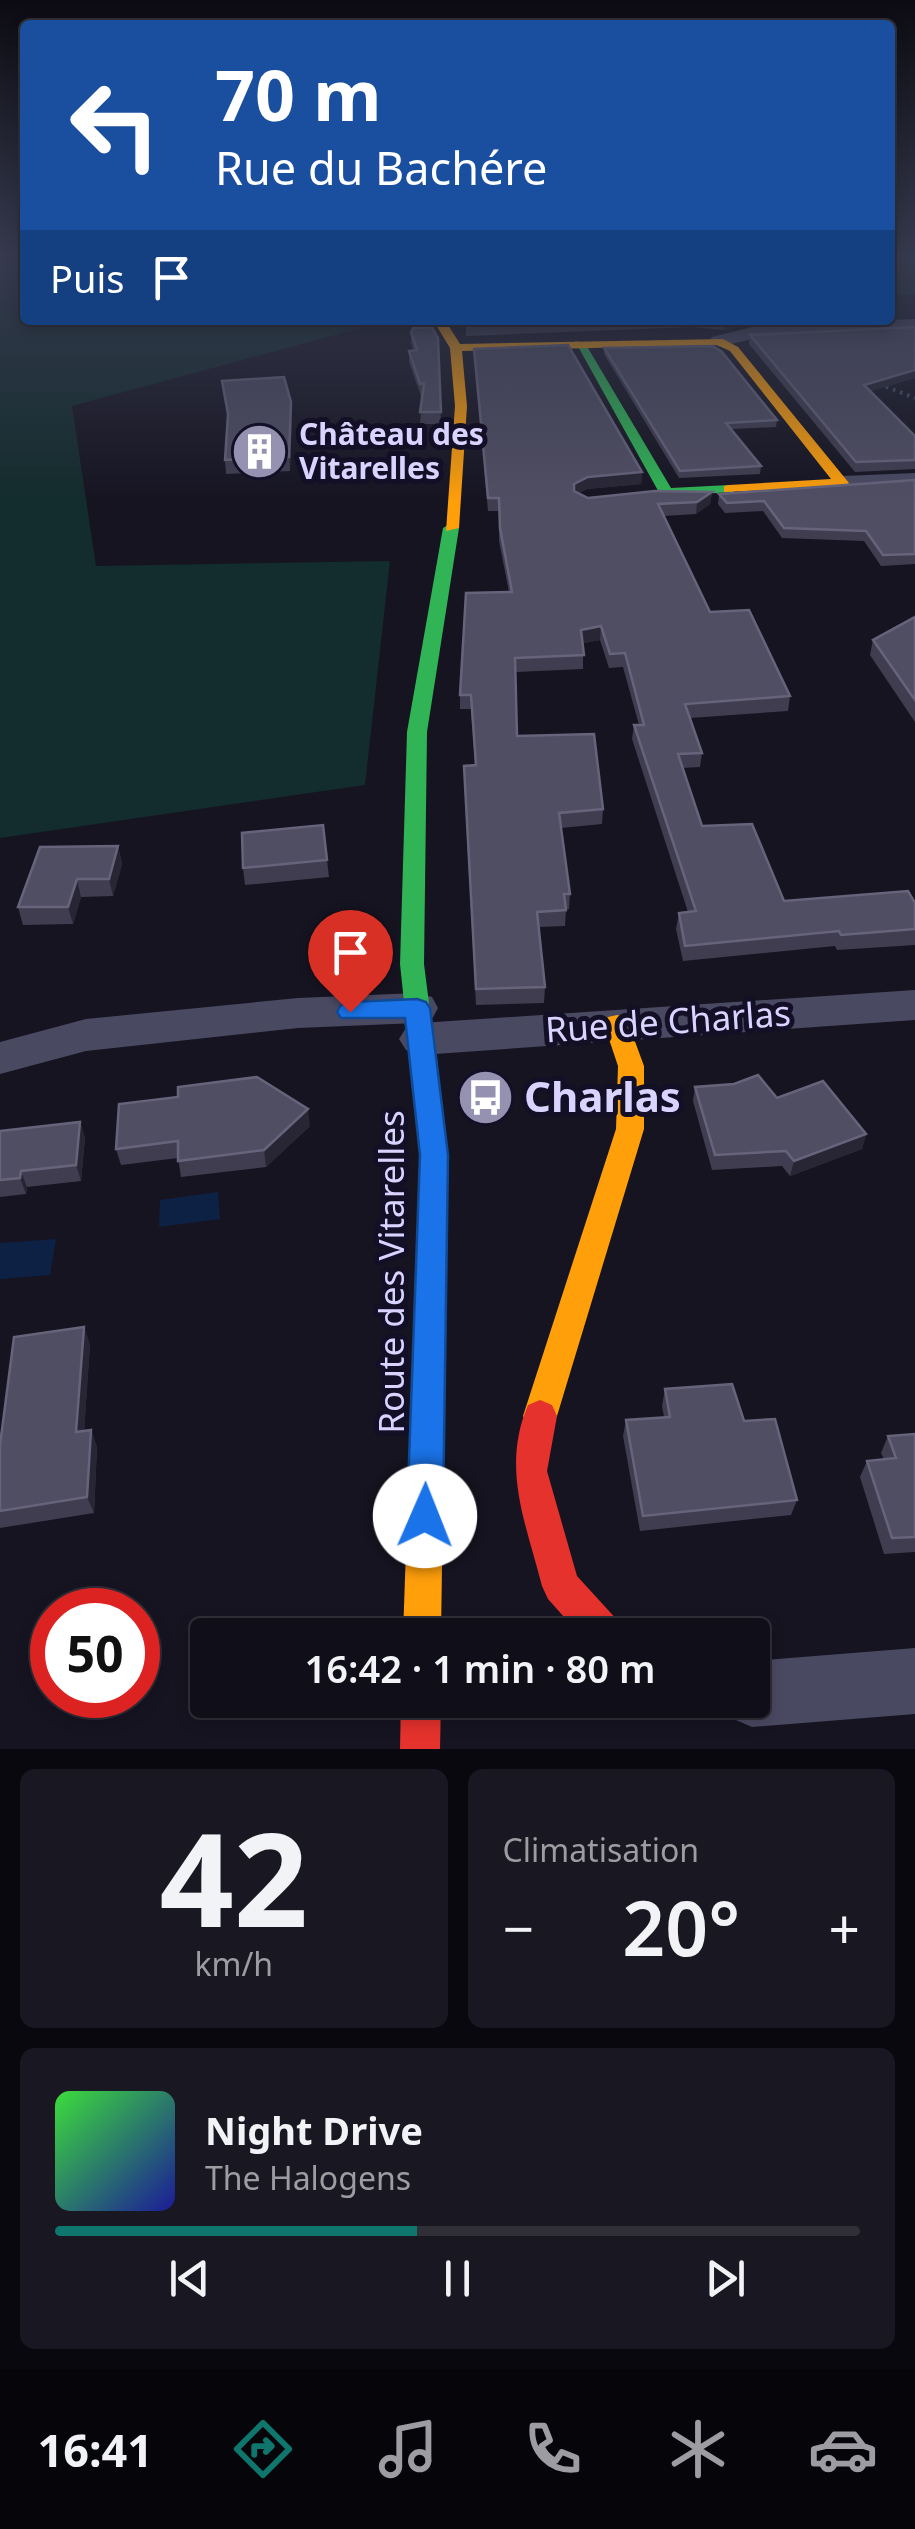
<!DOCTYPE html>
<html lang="fr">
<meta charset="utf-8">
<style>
:root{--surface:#100f19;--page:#191822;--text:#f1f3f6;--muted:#9c9ca2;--line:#302f38;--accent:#0f766e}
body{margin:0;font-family:"Noto Sans",sans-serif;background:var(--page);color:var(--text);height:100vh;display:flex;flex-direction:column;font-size:38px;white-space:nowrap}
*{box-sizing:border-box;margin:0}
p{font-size:32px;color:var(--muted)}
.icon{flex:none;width:55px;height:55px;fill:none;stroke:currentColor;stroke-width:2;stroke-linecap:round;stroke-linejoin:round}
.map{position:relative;height:1749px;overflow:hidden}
.details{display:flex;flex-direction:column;gap:20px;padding:20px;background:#09080e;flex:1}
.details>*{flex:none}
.top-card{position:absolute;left:20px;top:20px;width:875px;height:305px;border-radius:10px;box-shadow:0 5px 15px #0003,0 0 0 2px var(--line);background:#1a4fa0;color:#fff;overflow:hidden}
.speed{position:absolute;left:30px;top:1588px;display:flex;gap:20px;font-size:50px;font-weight:700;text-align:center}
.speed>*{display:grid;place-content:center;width:130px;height:130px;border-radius:50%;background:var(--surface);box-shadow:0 5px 15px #0003,0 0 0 2px var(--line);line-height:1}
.speed .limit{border:15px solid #d22;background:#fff;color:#111}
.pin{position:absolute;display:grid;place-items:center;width:85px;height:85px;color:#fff;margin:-102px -42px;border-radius:50% 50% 50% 0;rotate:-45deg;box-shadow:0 0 10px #0007}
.pin .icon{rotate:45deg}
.me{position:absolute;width:110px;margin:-55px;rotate:1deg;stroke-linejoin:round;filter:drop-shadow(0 0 8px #0008)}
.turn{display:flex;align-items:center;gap:35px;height:210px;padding:0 30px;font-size:45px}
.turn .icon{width:130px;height:130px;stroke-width:2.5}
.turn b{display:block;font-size:70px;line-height:85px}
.then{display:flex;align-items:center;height:95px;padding:0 30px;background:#0003;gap:20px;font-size:38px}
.big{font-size:75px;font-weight:600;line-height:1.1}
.details .tile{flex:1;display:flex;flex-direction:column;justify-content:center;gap:15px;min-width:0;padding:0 35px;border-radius:15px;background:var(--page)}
.details .dial{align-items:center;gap:0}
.dial b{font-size:130px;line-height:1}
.song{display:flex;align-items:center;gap:30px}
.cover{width:120px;height:120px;border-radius:15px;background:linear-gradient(135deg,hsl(120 70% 55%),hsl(240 70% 35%))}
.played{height:10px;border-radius:5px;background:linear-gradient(90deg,var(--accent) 45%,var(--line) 45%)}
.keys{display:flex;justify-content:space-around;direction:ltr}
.heat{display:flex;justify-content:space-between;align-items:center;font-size:55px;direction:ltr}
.details .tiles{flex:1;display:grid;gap:20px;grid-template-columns:1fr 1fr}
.tile:last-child{grid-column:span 2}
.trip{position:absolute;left:190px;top:1618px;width:580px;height:100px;border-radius:10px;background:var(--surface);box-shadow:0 5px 15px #0003,0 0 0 2px var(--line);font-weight:600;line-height:100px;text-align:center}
.menu{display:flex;height:160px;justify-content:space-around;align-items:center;background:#06060a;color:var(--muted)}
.menu .icon{width:70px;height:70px}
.menu .current{color:var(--accent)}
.menu b{font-size:45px;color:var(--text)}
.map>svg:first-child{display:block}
</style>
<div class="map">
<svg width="915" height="1749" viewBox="0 0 915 1749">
<rect width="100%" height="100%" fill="#161421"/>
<g fill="#132c2d">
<polygon points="0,257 25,257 25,320 361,320 361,328 72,406 96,566 390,561 365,785 0,838"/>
<polygon points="890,257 915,257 915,294 890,295"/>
</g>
<g fill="#0d2144">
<polygon points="218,1192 220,1219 159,1227 160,1200"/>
<polygon points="56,1239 50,1275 0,1279 0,1243"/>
</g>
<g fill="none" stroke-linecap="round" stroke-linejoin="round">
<polyline stroke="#44505f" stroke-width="2.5" stroke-dasharray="2.5 4" stroke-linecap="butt" points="879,384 883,386"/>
<polyline stroke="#44505f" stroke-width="4" stroke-dasharray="2.5 5" stroke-linecap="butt" points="879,384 915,398"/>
<g fill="#4a4962" fill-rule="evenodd">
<polygon points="915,319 915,331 756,338 719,347 709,341 712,337 756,326"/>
<polygon points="915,473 915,487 842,490 830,483 842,476"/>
<polygon points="915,990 915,1020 421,1055 406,1050 399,1039 406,1028 421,1023"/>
<polygon points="417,993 432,997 438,1008 432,1019 417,1023 298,1028 86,1051 0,1074 0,1042 86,1019 298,998"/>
<polygon points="915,1648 915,1714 752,1727 729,1717 722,1700 752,1700 752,1661"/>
</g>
<g fill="#30b455" fill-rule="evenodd">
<polygon points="575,341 585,343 671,488 729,485 734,486 734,492 661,496"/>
<polygon points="451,523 459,528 427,732 424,964 448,1153 444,1161 434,1164 424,1161 420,1153 400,964 407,732 443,528"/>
</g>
<g fill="#ff9f0a" fill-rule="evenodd">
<polygon points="433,320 445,320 460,344 723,339 738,347 849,483 842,487 724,492 724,486 729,485 831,479 730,351 717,345 462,351 467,406 459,528 446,531 455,406 450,348"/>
<polygon points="617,1015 626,1017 644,1066 644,1129 557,1416 552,1427 540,1432 528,1427 523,1416 616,1129 618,1066 604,1024 608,1017"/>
<polygon points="434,1142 444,1145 448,1153 441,1635 403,1635 420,1153 424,1145"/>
</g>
<g fill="#e5322d" fill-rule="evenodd">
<path d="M540 1400 552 1405 557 1416 547 1471 577 1576 619 1622 625 1635H580L548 1599 542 1586C526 1523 501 1468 528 1405Z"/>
<polygon points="401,1700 441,1700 440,1749 400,1749"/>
</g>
</g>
<g fill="#403d50">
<polygon points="461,320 807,320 756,322 723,330 692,327 466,336 466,328"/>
<polygon points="915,327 915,378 870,391 915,436 915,469 855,472 749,344 750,335"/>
<polygon points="411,332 438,338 441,424 420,424 422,396 421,396 409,362 409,351 414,351 411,343"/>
<polygon points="604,348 777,420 776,427 732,429 761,466 760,474 679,478 604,354"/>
<polygon points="474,349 642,472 641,484 587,489 579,493 588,498 712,492 710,504 696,514 664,516 710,612 790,696 788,711 690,718 702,753 700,767 682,768 702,826 784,901 915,903 915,945 837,950 835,946 683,961 676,929 679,913 688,912 632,739 634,725 639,725 623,667 609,668 600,640 583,643 583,669 516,672 517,736 603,809 602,824 561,828 570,894 569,909 566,909 565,926 539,927 545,987 544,1003 476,1005 464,781 464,766 475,765 471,709 460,709 460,695 509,592 499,541 499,511 488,511"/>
<polygon points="222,381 292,415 290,471 226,474 225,460 228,417"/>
<polygon points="915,480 915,564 881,566 864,541 782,538 763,511 725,513 718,504 719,494"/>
<polygon points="915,617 915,722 870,655 873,640"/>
<polygon points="118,846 122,864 113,896 81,897 73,924 23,925 18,907"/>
<polygon points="327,860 329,877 245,885 243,868"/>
<polygon points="695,1087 777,1098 866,1134 862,1149 790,1176 782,1166 712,1170 693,1101"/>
<polygon points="80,1122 85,1138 81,1181 27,1187 26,1194 0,1197 0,1131"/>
<polygon points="310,1126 266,1167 181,1177 178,1158 121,1165 116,1149"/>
<polygon points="90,1344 84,1431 91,1430 97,1447 94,1513 0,1528 0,1445"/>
<polygon points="665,1389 744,1421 797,1500 791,1515 640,1531 623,1436 626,1420 664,1417 662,1406"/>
<polygon points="915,1434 915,1552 884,1554 860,1477 867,1461 884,1459 881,1453 888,1436"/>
</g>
<g fill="#282635">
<polygon points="756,320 756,322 723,330 724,321"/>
<polygon points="915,370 915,378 862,394 864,385"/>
<polygon points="291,402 292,415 290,471 289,457"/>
<polygon points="642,472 641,484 587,489 573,497 574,484 588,477"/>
<polygon points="712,492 710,504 696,514 697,502"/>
<polygon points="601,626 600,640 580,644 581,630"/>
<polygon points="118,846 122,864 113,896 109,879"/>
<polygon points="77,879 81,897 73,924 68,907"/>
<polygon points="308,1109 310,1126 266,1167 264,1150"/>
<polygon points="80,1122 85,1138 81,1181 76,1165"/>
<polygon points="866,1134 862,1149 790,1176 794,1161"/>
<polygon points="21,1171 27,1187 26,1194 20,1178"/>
<polygon points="84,1327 90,1344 83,1448 76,1432"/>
<polygon points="91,1430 97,1447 94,1513 87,1497"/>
</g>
<g fill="#504e63" stroke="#66637b" stroke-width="2.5">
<polygon points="468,320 627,320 466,326 472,326"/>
<polygon points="432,327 438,338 441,412 420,412 424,384 420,384 409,351 417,350 411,332 413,328"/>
<polygon points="915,327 915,370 864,385 915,436 915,460 856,462 750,335"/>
<polygon points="568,345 642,472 588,477 574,484 574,491 588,498 655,491 712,492 697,502 658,504 710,612 749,610 790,696 685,704 702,753 678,754 702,826 752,824 784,901 908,891 915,903 915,929 841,935 839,931 685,946 679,913 696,911 634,725 644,725 625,653 610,654 601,626 581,630 584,655 515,658 517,736 594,734 603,809 559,813 570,894 564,894 566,910 537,912 545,987 476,989 464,766 476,765 471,695 460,695 466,593 512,592 500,528 499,498 488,498 474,349"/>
<polygon points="713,346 722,352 777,420 726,423 761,466 680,471 604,348"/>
<polygon points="284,377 291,402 289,457 225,460 228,414 222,381"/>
<polygon points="915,480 915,554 883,555 866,531 784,528 764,501 727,503 719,494"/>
<polygon points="915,617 915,700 873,640"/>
<polygon points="323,825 327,860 243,868 242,833"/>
<polygon points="118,846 109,879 77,879 68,907 18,907 40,847"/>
<polygon points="758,1075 777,1098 823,1081 866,1134 794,1161 786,1151 715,1155 695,1087 734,1084"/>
<polygon points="257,1077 308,1109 264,1150 178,1161 178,1141 116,1149 119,1104 178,1097 178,1087"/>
<polygon points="80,1122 76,1165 21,1171 20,1178 0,1180 0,1131"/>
<polygon points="84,1327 76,1432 91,1430 87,1497 0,1511 0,1445 14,1337"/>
<polygon points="732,1384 744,1421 775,1419 797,1500 643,1516 626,1420 670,1417 665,1389"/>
<polygon points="915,1434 915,1537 892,1538 867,1461 896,1458 888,1436"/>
</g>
<linearGradient id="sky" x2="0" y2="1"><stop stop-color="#0c0b12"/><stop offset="0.51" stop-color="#363a4e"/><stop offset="1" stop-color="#363a4e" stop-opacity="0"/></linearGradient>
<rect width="915" height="502" fill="url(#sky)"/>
<polygon fill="#1a73e8" stroke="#114b97" stroke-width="2.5" points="417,999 426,1002 430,1008 448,1155 443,1516 438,1529 425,1534 412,1529 407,1516 420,1155 405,1018 341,1018 337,1012 341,1005 350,1002"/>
<defs>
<symbol id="building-disc" viewBox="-11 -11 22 22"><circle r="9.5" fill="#9591b1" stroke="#130f26"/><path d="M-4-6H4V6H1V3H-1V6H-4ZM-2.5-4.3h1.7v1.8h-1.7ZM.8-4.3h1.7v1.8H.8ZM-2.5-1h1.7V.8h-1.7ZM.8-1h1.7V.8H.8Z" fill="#fff"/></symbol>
<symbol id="bus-disc" viewBox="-11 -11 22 22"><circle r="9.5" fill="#9591b1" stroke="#130f26"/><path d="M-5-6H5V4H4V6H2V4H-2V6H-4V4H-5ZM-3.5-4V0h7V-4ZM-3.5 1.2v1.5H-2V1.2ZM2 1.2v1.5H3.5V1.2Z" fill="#fff"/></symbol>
</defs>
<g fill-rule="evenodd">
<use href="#building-disc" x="228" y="420" width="63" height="63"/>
<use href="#bus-disc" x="454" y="1066" width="63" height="63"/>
</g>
<g text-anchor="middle" stroke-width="10" stroke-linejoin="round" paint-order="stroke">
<g font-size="30" font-weight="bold" fill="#d9d4ff" stroke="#130f26" text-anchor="start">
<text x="299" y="445">Château des<tspan x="299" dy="34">Vitarelles</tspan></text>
</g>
<g font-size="35" fill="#d9d4ff" stroke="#130f26">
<text transform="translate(668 1022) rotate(-4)" y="12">Rue de Charlas</text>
<text transform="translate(392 1272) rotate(-90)" y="12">Route des Vitarelles</text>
</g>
<g font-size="42" font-weight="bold" fill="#d9d4ff" stroke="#130f26" text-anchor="start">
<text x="524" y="1112">Charlas</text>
</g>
</g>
</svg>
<div class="speed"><div class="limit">50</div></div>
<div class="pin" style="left:350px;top:1012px;background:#d93025"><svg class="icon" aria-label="arrive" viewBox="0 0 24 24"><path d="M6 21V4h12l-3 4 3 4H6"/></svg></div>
<svg class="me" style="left:425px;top:1516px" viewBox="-20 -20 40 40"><circle r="19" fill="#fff"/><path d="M0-13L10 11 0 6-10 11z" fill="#1a73e8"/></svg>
<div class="trip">16:42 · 1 min · 80 m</div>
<div class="top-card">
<div class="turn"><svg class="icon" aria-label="left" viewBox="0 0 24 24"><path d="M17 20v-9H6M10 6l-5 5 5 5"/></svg><div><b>70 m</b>Rue du Bachére</div></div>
<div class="then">Puis<svg class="icon" aria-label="arrive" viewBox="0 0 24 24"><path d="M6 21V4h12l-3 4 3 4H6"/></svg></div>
</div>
</div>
<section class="details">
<div class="tiles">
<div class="tile dial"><b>42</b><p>km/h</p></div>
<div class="tile"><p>Climatisation</p>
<div class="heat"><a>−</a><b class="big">20°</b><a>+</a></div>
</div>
<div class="tile">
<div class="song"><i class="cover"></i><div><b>Night Drive</b><p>The Halogens</p></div></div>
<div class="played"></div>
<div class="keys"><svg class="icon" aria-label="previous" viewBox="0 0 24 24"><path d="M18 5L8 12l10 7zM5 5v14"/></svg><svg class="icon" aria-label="pause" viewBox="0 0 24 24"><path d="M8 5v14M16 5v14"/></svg><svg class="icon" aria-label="next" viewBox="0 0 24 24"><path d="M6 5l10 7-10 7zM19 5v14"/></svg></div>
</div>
</div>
</section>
<nav class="menu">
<b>16:41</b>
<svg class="icon current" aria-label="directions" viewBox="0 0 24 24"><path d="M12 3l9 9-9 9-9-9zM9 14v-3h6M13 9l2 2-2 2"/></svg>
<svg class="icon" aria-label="music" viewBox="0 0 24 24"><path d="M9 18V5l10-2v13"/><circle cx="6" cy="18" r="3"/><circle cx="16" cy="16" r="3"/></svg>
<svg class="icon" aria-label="phone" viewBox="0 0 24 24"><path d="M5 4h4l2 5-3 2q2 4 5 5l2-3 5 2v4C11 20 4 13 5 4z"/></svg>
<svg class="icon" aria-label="climate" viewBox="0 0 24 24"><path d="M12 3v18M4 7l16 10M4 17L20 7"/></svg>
<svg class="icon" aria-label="car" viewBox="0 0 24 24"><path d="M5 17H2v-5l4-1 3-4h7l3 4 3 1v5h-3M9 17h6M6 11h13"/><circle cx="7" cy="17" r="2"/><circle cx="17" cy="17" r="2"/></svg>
</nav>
